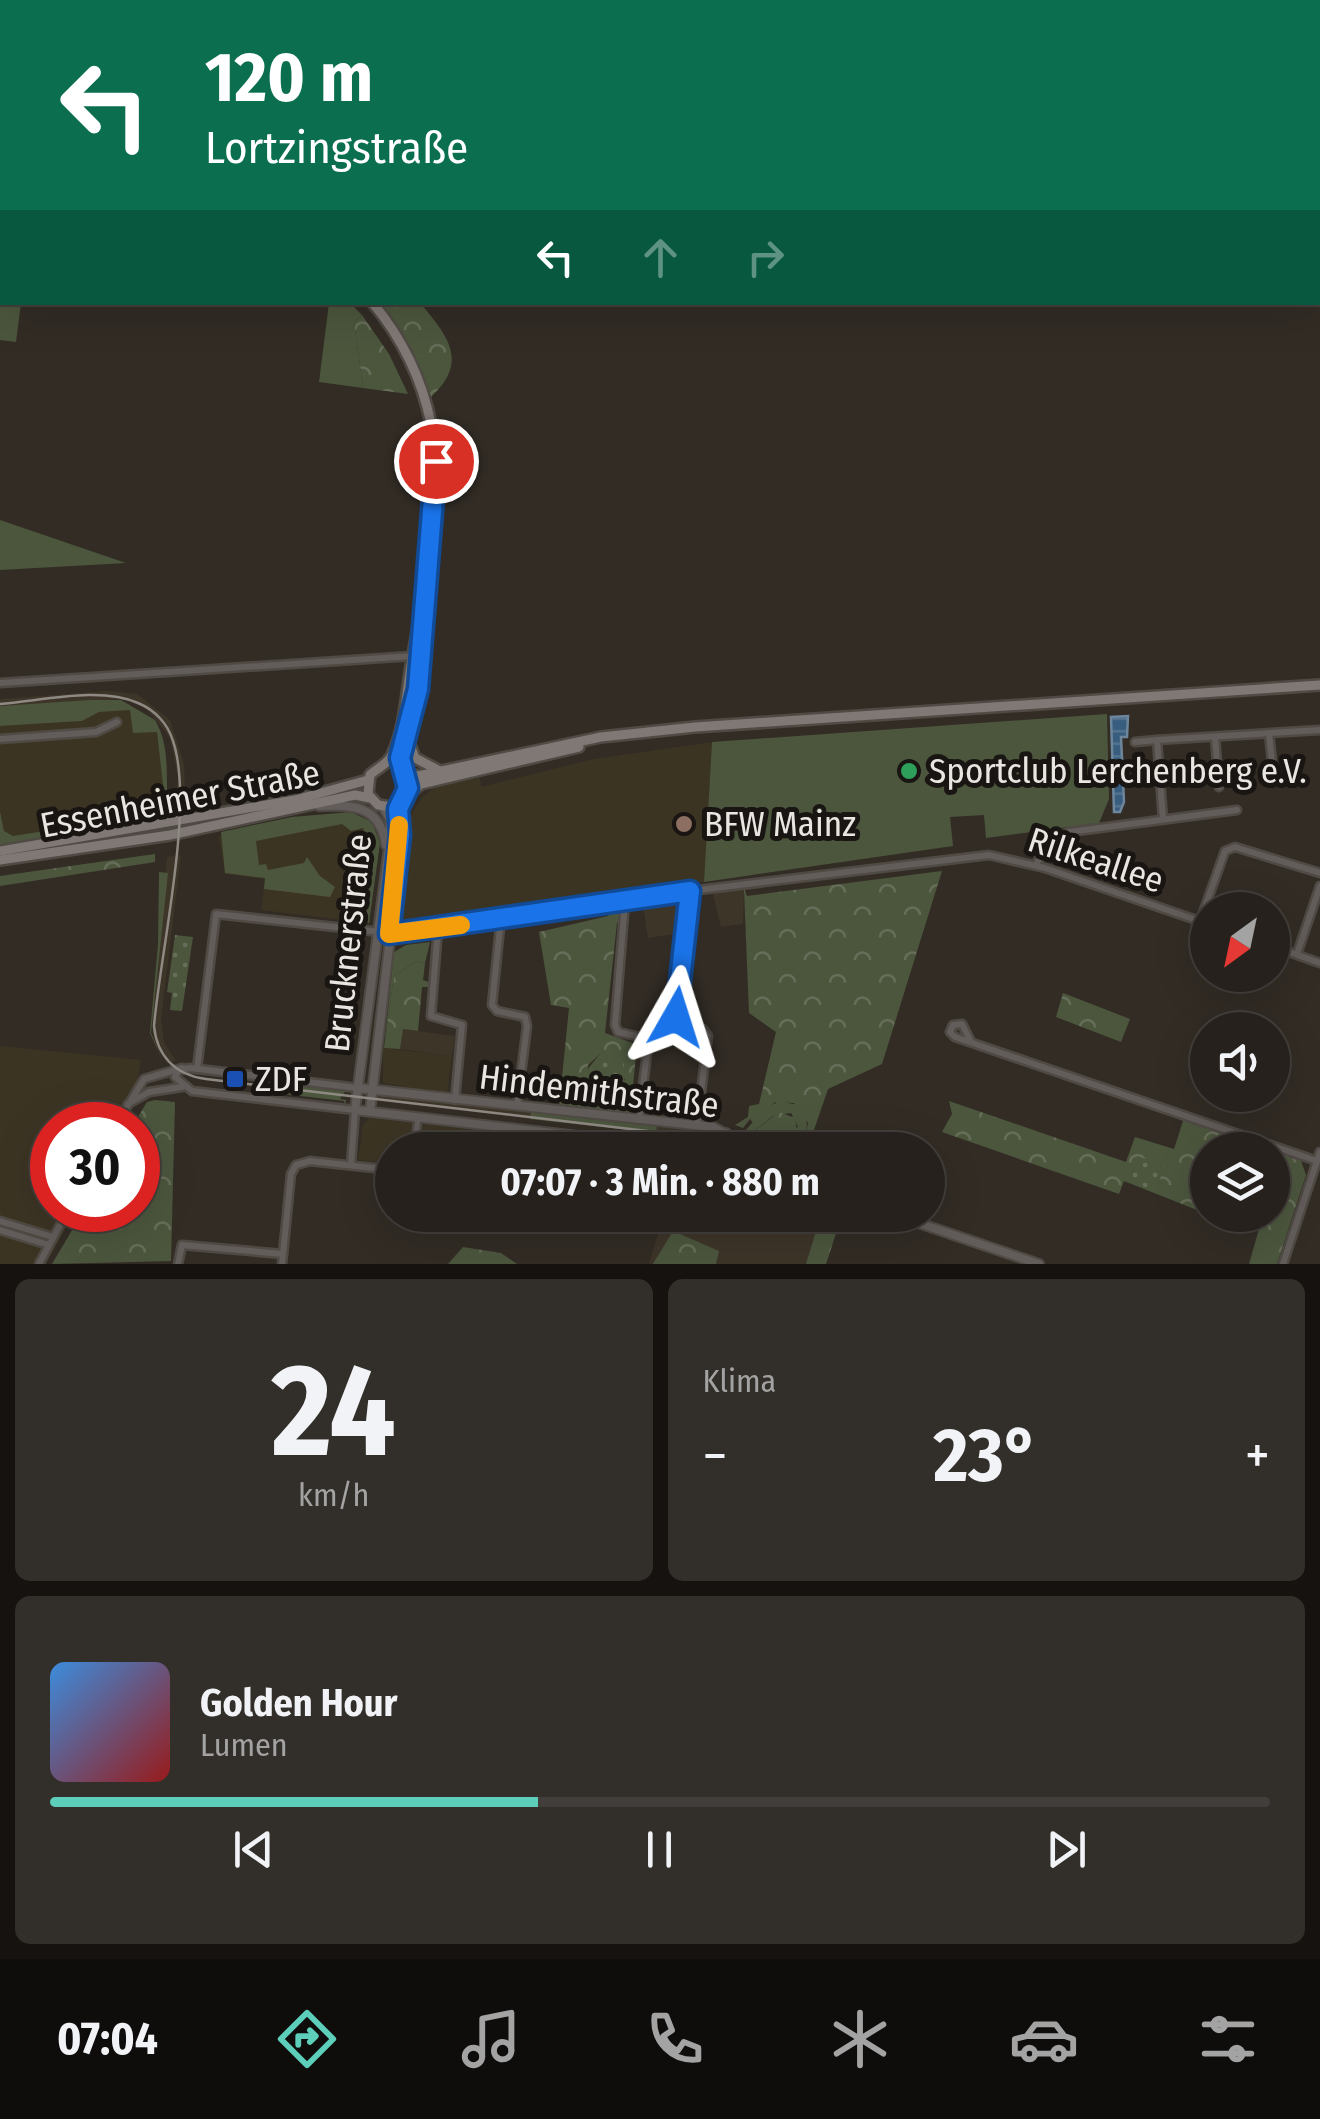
<!DOCTYPE html>
<html lang="de">
<meta charset="utf-8">
<style>
:root{--surface:#26211c;--page:#322e29;--text:#f1f3f6;--muted:#a4a3a3;--line:#423e3b;--accent:#5cceba}
body{margin:0;font-family:"Fira Sans Condensed",sans-serif;background:var(--page);color:var(--text);height:100vh;display:flex;flex-direction:column;font-size:38px;white-space:nowrap}
*{box-sizing:border-box;margin:0}
p{font-size:32px;color:var(--muted)}
.icon{flex:none;width:55px;height:55px;fill:none;stroke:currentColor;stroke-width:2;stroke-linecap:round;stroke-linejoin:round}
.map{position:relative;height:1264px;overflow:hidden}
.panel{display:flex;flex-direction:column;gap:15px;padding:15px;background:#15120f;flex:1}
.panel>*{flex:none}
.hud{position:absolute;left:0px;top:0px;width:1320px;height:305px;box-shadow:0 10px 40px #0002,0 0 0 2px var(--line);background:#0b6e4f;color:#fff;overflow:hidden}
.needle{width:65px;rotate:213deg}
.tools{position:absolute;left:1190px;top:892px;display:grid;gap:20px}
.tools a{display:grid;place-items:center;width:100px;height:100px;border-radius:50%;background:var(--surface);box-shadow:0 10px 40px #0002,0 0 0 2px var(--line);font-size:50px}
.speed{position:absolute;left:30px;top:1102px;display:flex;gap:20px;font-size:50px;font-weight:700;text-align:center}
.speed>*{display:grid;place-content:center;width:130px;height:130px;border-radius:50%;background:var(--surface);box-shadow:0 10px 40px #0002,0 0 0 2px var(--line);line-height:1}
.speed .limit{border:15px solid #d22;background:#fff;color:#111}
.pin{position:absolute;display:grid;place-items:center;width:85px;height:85px;color:#fff;margin:-42px;border:5px solid #fff;border-radius:50%;box-shadow:0 2px 10px #0007}
.me{position:absolute;width:110px;margin:-55px;rotate:6deg;stroke-linejoin:round;filter:drop-shadow(0 0 8px #0008)}
.turn{display:flex;align-items:center;gap:35px;height:210px;padding:0 40px;font-size:45px}
.turn .icon{width:130px;height:130px;stroke-width:2.5}
.turn b{display:block;font-size:70px;line-height:85px}
.lanes{display:flex;align-items:center;height:95px;padding:0 40px;background:#0003;justify-content:center;gap:50px;direction:ltr}
.lanes .off{opacity:.35}
.big{font-size:75px;font-weight:700;line-height:1.1}
.panel .card{flex:1;display:flex;flex-direction:column;justify-content:center;gap:15px;min-width:0;padding:0 35px;border-radius:15px;background:var(--page)}
.panel .dial{align-items:center;gap:0}
.dial b{font-size:130px;line-height:1}
.song{display:flex;align-items:center;gap:30px}
.cover{width:120px;height:120px;border-radius:15px;background:linear-gradient(135deg,hsl(210 70% 55%),hsl(0 70% 35%))}
.played{height:10px;border-radius:5px;background:linear-gradient(90deg,var(--accent) 40%,var(--line) 40%)}
.keys{display:flex;justify-content:space-around;direction:ltr}
.heat{display:flex;justify-content:space-between;align-items:center;font-size:55px;direction:ltr}
.panel .tiles{flex:1;display:grid;gap:15px;grid-template-columns:1fr 1fr}
.card:last-child{grid-column:span 2}
.trip{position:absolute;left:375px;top:1132px;width:570px;height:100px;border-radius:50px;background:var(--surface);box-shadow:0 10px 40px #0002,0 0 0 2px var(--line);font-weight:700;line-height:100px;text-align:center}
.menu{display:flex;height:160px;justify-content:space-around;align-items:center;background:#0f0d0b;color:var(--muted)}
.menu .icon{width:70px;height:70px}
.menu .selected{color:var(--accent)}
.menu b{font-size:45px;color:var(--text)}
.map>svg:first-child{display:block}
</style>
<div class="map">
<svg width="1320" height="1264" viewBox="0 0 1320 1264">
<defs>
<pattern id="forest-crowns" width="20" height="18" patternUnits="userSpaceOnUse" patternTransform="scale(2.5)"><rect width="20" height="18" fill="#4c563d"/><path d="M2 6a3 3 0 1 1 6 0M12 15a3 3 0 1 1 6 0" fill="none" stroke="#666e59"/></pattern>
<pattern id="park-dots" width="8" height="8" patternUnits="userSpaceOnUse" patternTransform="scale(2.5)"><rect width="8" height="8" fill="#4c563d"/><path d="M2 2h.1M6 6h.1" fill="none" stroke="#666e59" stroke-width="1.8" stroke-linecap="round"/></pattern>
<pattern id="water-rules" width="6" height="5" patternUnits="userSpaceOnUse" patternTransform="scale(2.5)"><rect width="6" height="5" fill="#385d7f"/><path d="M0 2.5h6" fill="none" stroke="#557491"/></pattern>
</defs>
<rect width="100%" height="100%" fill="#322c25"/>
<g fill="#3c3423">
<polygon points="130,710 157,731 166,813 0,845 0,726 82,721 99,712"/>
<polygon points="712,742 704,882 408,926 401,921 398,911 410,817 421,798 435,787 480,778 481,787 594,759"/>
<polygon points="352,813 372,822 380,840 369,923 261,910 265,879 225,874 219,836"/>
<polygon points="0,1046 141,1060 132,1111 124,1125 52,1125 52,1210 76,1210 46,1264 0,1264"/>
<polygon points="383,1048 452,1056 447,1094 383,1083"/>
<polygon points="369,1118 568,1141 567,1150 392,1150 392,1164 358,1160 363,1125"/>
</g>
<g fill="#3e3529">
<polygon points="108,691 137,694 170,720 184,764 186,811 176,812 178,777 170,738 146,708 121,699 0,706 0,699"/>
<polygon points="181,855 161,1020 164,1042 176,1061 167,1063 153,1041 152,1017 167,857"/>
<polygon points="744,889 743,924 721,927 713,894"/>
<polygon points="676,900 674,934 648,938 643,905"/>
<polygon points="402,1029 455,1036 452,1056 400,1049"/>
<polygon points="375,1094 719,1134 723,1141 374,1100"/>
<polygon points="664,1215 826,1215 808,1264 649,1264"/>
</g>
<g fill="#4c563d">
<polygon points="0,215 2,302 21,303 16,342 0,340"/>
<polygon points="329,303 350,303 362,315 354,322 363,388 319,382"/>
<polygon points="0,520 126,563 0,570"/>
<path d="M90 700H121L155 720C173 751 163 782 170 815L0 845V812L4 831 13 836 166 812 157 732 133 733 130 710 99 712 82 721 0 726V706Z"/>
<polygon points="1107,714 1109,799 1099,823 986,838 984,815 950,817 953,846 704,882 712,742"/>
<polygon points="351,812 372,822 380,843 369,923 357,921 365,914 371,852 363,828 351,831 342,824 256,841 259,865 266,864 268,870 304,863 307,857 320,876 335,887 330,897 264,889 265,878 225,873 221,832 292,817"/>
<polygon points="159,872 168,873 151,1033 164,1064 150,1033 158,944"/>
<polygon points="430,942 425,963 416,961 394,976 384,1048 394,952 406,945"/>
<polygon points="263,1078 341,1087 346,1090 340,1099 346,1100 345,1106 344,1101 266,1092 262,1096"/>
<path d="M779 1101 798 1105C813 1122 807 1136 793 1150L768 1143H778L798 1127 791 1113 773 1116 752 1133 746 1130 763 1110Z"/>
<polygon points="531,1112 657,1125 656,1133 530,1119"/>
</g>
<g fill="url(#forest-crowns)" fill-rule="evenodd">
<path d="M379 303H420C448 336 470 362 430 398L403 337Z"/>
<polygon points="362,315 389,354 408,394 363,388 354,322"/>
<polygon points="155,854 155,862 0,886 0,876"/>
<polygon points="942,871 882,1064 828,1089 807,1150 793,1150 805,1136 808,1123 794,1103 775,1102 753,1123 750,1119 743,1128 735,1125 748,1117 749,1106 759,1104 776,1032 749,1013 744,889 747,896"/>
<path d="M619 908 623 922 617 923 605 1033 641 1046 643 1056H636L631 1104 635 1109 627 1115 559 1107 569 1008 551 1005 539 932 608 916V911ZM600 1054 625 1079 621 1092 585 1101 588 1065Z"/>
<polygon points="416,961 425,963 423,980 429,982 429,987 422,987 418,1031 403,1029 400,1049 384,1048 394,976"/>
<polygon points="1063,993 1130,1019 1121,1042 1056,1017"/>
<polygon points="155,1100 175,1102 171,1261 52,1264 84,1210 138,1210 138,1125 133,1125 147,1102"/>
<polygon points="949,1101 1126,1162 1135,1137 1174,1149 1184,1118 1300,1158 1306,1175 1277,1264 1249,1264 1263,1215 1272,1215 1272,1150 1208,1150 1207,1214 1124,1181 1119,1194 942,1132 952,1114"/>
<path d="M779 1112 795 1118 797 1131C783 1149 769 1143 752 1133Z"/>
<polygon points="821,1215 842,1215 826,1264 806,1264"/>
<polygon points="673,1231 719,1251 716,1264 653,1264"/>
<polygon points="463,1247 501,1253 517,1264 448,1264"/>
</g>
<g fill="url(#park-dots)">
<polygon points="175,935 193,937 182,1011 170,1010 172,993 167,992"/>
<polygon points="600,1054 624,1063 625,1110 585,1101 586,1071"/>
<polygon points="1135,1155 1164,1166 1156,1192 1125,1178"/>
</g>
<polygon fill="url(#water-rules)" stroke="#6d869c" stroke-width="2.5" points="1128,716 1127,737 1121,737 1124,802 1120,812 1114,812 1111,717"/>
<g fill="none" stroke-linecap="round" stroke-linejoin="round">
<defs>
<g id="pedestrian">
<polyline points="418,1117 415,1146 448,1150"/>
<polyline points="570,1150 571,1134"/>
</g>
<g id="minor">
<polyline points="0,683 413,656"/>
<polyline points="1269,733 1274,780"/>
<polyline points="1215,737 1219,787"/>
<polyline points="0,739 96,732 117,722"/>
<polyline points="1135,742 1157,740"/>
<polyline points="1163,819 1157,740 1320,730"/>
<polyline points="1036,865 1047,843 1069,832 1237,810"/>
<polyline points="690,891 676,1017 703,1029 708,1036 697,1125"/>
<polyline points="625,902 615,1025 618,1032 645,1038 648,1044 639,1120"/>
<polyline points="501,918 492,1005 497,1011 525,1017 527,1026 517,1106"/>
<polyline points="1200,921 1225,851 1235,847 1320,873"/>
<polyline points="438,928 431,1016 462,1025 455,1100"/>
<polyline points="1272,946 1320,963"/>
<polyline points="1297,954 1320,886"/>
<polyline points="971,1042 962,1024 953,1025 950,1032 955,1037 1317,1161"/>
<polyline points="197,1069 216,914 399,934 690,891 989,855 1045,868 1208,924"/>
<polyline points="128,1104 149,1092 182,1087"/>
<polyline points="116,1125 144,1079 182,1068"/>
<polyline points="351,1165 355,1110 192,1091 175,1077 179,1070 190,1068 358,1088"/>
<polyline points="0,1221 53,1237"/>
<polyline points="0,1230 49,1245"/>
<polyline points="39,1264 68,1210"/>
<polyline points="178,1264 182,1245 283,1254"/>
<polyline points="282,1264 291,1174 296,1165 310,1161 392,1170"/>
<polyline points="1283,1264 1320,1152"/>
</g>
<g id="tertiary">
<path d="M319 806C353 805 380 805 386 845"/>
<polyline points="383,807 390,819 390,839 355,1110 698,1150"/>
<polyline points="358,1088 713,1127 756,1150"/>
<polyline points="370,1111 396,886 400,803"/>
<polyline points="723,1150 726,1133"/>
<polyline points="895,1215 1039,1264"/>
</g>
<g id="secondary">
<polyline points="0,162 2,164"/>
<path d="M372 302C402 338 422 379 431 424 447 503 424 588 411 666 406 694 405 728 392 755 387 765 377 768 370 775L368 794 378 805 392 807 421 784 579 747"/>
<polyline points="407,737 415,758 438,770"/>
<polyline points="402,771 400,758 417,689 425,614"/>
<polyline points="403,772 418,776 601,737 695,727 1320,685"/>
<polyline points="0,851 295,800 368,780"/>
<polyline points="0,860 170,835 355,795 370,798"/>
</g>
</defs>
<use href="#pedestrian" stroke="#4f4a43" stroke-width="10"/>
<use href="#minor" stroke="#4f4a43" stroke-width="11"/>
<use href="#tertiary" stroke="#4f4a43" stroke-width="12"/>
<use href="#secondary" stroke="#4f4a43" stroke-width="14"/>
<use href="#pedestrian" stroke="#625d5b" stroke-width="5"/>
<use href="#minor" stroke="#625d5b" stroke-width="6"/>
<use href="#tertiary" stroke="#625d5b" stroke-width="8"/>
<use href="#secondary" stroke="#7f7875" stroke-width="9"/>
<path stroke="#8e8983" stroke-width="2.5" d="M0 704C41 701 100 686 138 703 155 710 168 724 173 741 195 806 160 953 154 1026 157 1056 175 1075 206 1079L681 1135"/>
</g>
<g fill="none" stroke-linecap="round" stroke-linejoin="round">
<defs>
<polyline id="route" points="436,461 418,689 400,758 408,788 398,809 400,835 389,934 690,891 676,1017"/>
</defs>
<use href="#route" stroke="#114b97" stroke-width="25"/>
<use href="#route" stroke="#1a73e8" stroke-width="18"/>
<polyline stroke="#f59e0b" stroke-width="18" points="399,825 389,934 461,925"/>
</g>
<circle fill="#2e9e5b" stroke="#181512" stroke-width="4" cx="909" cy="771" r="10"/>
<circle fill="#8d6e63" stroke="#181512" stroke-width="4" cx="684" cy="824" r="10"/>
<rect fill="#1a4fb4" stroke="#181512" stroke-width="4" x="225" y="1069" width="20" height="20" rx="5"/>
<g text-anchor="middle" stroke-width="10" stroke-linejoin="round" paint-order="stroke">
<g font-size="35" fill="#e9e6e1" stroke="#181512" text-anchor="start">
<text x="929" y="783">Sportclub Lerchenberg e.V.</text>
<text x="704" y="836">BFW Mainz</text>
<text x="255" y="1091">ZDF</text>
</g>
<g font-size="35" fill="#e9e6e1" stroke="#181512">
<text transform="translate(180 799) rotate(-11)" y="12">Essenheimer Straße</text>
<text transform="translate(1096 860) rotate(18)" y="12">Rilkeallee</text>
<text transform="translate(348 943) rotate(-84)" y="12">Brucknerstraße</text>
<text transform="translate(599 1091) rotate(7)" y="12">Hindemithstraße</text>
</g>
</g>
</svg>
<div class="tools">
<a><svg class="needle" viewBox="-14 -14 28 28"><path d="M0-13l5 13h-10z" fill="#e53935"/><path d="M0 13l5-13h-10z" fill="#a4a3a3"/></svg></a>
<a><svg class="icon" aria-label="sound" viewBox="0 0 24 24"><path d="M4 9h4l5-4v14l-5-4H4zM17 9q2 3 0 6"/></svg></a>
<a><svg class="icon" aria-label="layers" viewBox="0 0 24 24"><path d="M12 4l9 5-9 5-9-5zM3 14l9 5 9-5"/></svg></a>
</div>
<div class="speed"><div class="limit">30</div></div>
<div class="pin" style="left:436px;top:461px;background:#d93025"><svg class="icon" aria-label="arrive" viewBox="0 0 24 24"><path d="M6 21V4h12l-3 4 3 4H6"/></svg></div>
<svg class="me" style="left:676px;top:1017px" viewBox="-20 -20 40 40"><path d="M0-17L14 15 0 8-14 15z" fill="#1a73e8" stroke="#fff" stroke-width="4"/></svg>
<div class="trip">07:07 · 3 Min. · 880 m</div>
<div class="hud">
<div class="turn"><svg class="icon" aria-label="left" viewBox="0 0 24 24"><path d="M17 20v-9H6M10 6l-5 5 5 5"/></svg><div><b>120 m</b>Lortzingstraße</div></div>
<div class="lanes"><svg class="icon" aria-label="left" viewBox="0 0 24 24"><path d="M17 20v-9H6M10 6l-5 5 5 5"/></svg><svg class="icon off" aria-label="ahead" viewBox="0 0 24 24"><path d="M12 20V5M6 11l6-6 6 6"/></svg><svg class="icon off" aria-label="right" viewBox="0 0 24 24"><path d="M7 20v-9h11M14 6l5 5-5 5"/></svg></div>
</div>
</div>
<section class="panel">
<div class="tiles">
<div class="card dial"><b>24</b><p>km/h</p></div>
<div class="card"><p>Klima</p>
<div class="heat"><a>−</a><b class="big">23°</b><a>+</a></div>
</div>
<div class="card">
<div class="song"><i class="cover"></i><div><b>Golden Hour</b><p>Lumen</p></div></div>
<div class="played"></div>
<div class="keys"><svg class="icon" aria-label="previous" viewBox="0 0 24 24"><path d="M18 5L8 12l10 7zM5 5v14"/></svg><svg class="icon" aria-label="pause" viewBox="0 0 24 24"><path d="M8 5v14M16 5v14"/></svg><svg class="icon" aria-label="next" viewBox="0 0 24 24"><path d="M6 5l10 7-10 7zM19 5v14"/></svg></div>
</div>
</div>
</section>
<nav class="menu">
<b>07:04</b>
<svg class="icon selected" aria-label="directions" viewBox="0 0 24 24"><path d="M12 3l9 9-9 9-9-9zM9 14v-3h6M13 9l2 2-2 2"/></svg>
<svg class="icon" aria-label="music" viewBox="0 0 24 24"><path d="M9 18V5l10-2v13"/><circle cx="6" cy="18" r="3"/><circle cx="16" cy="16" r="3"/></svg>
<svg class="icon" aria-label="phone" viewBox="0 0 24 24"><path d="M5 4h4l2 5-3 2q2 4 5 5l2-3 5 2v4C11 20 4 13 5 4z"/></svg>
<svg class="icon" aria-label="climate" viewBox="0 0 24 24"><path d="M12 3v18M4 7l16 10M4 17L20 7"/></svg>
<svg class="icon" aria-label="car" viewBox="0 0 24 24"><path d="M5 17H2v-5l4-1 3-4h7l3 4 3 1v5h-3M9 17h6M6 11h13"/><circle cx="7" cy="17" r="2"/><circle cx="17" cy="17" r="2"/></svg>
<svg class="icon" aria-label="filters" viewBox="0 0 24 24"><path d="M4 7h16M4 17h16"/><circle cx="9" cy="7" r="2"/><circle cx="15" cy="17" r="2"/></svg>
</nav>
